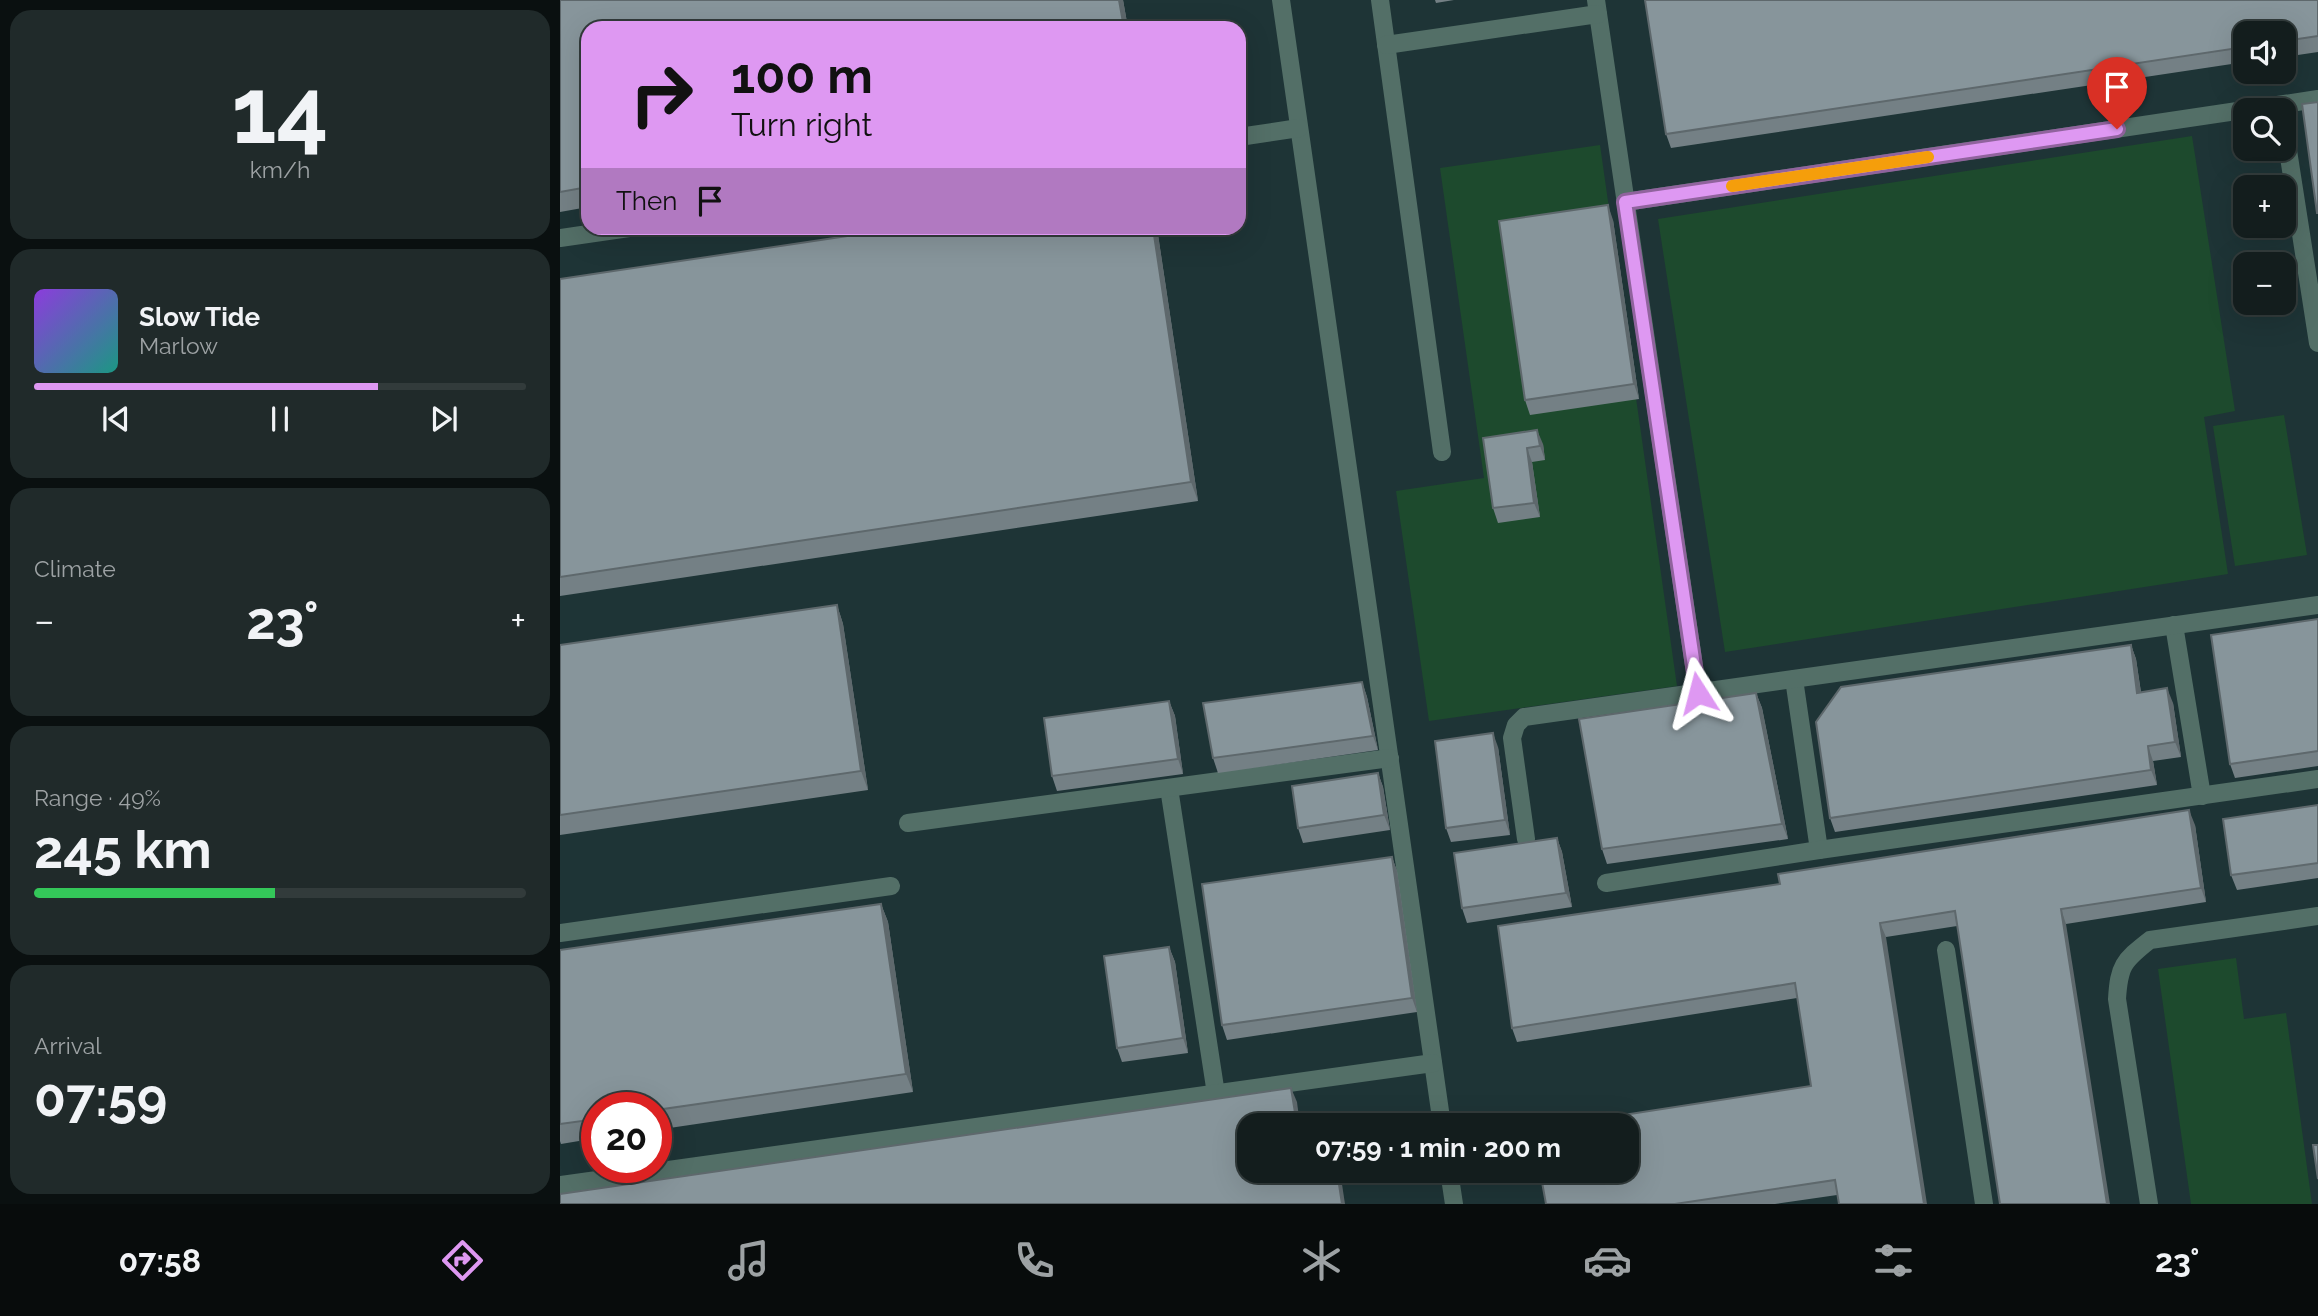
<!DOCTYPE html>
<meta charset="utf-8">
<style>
:root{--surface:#131d1d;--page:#202a2a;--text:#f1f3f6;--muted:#9da2a4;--line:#323b3b;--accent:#de98f2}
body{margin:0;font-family:Raleway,sans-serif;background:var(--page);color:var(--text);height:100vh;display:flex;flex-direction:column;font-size:26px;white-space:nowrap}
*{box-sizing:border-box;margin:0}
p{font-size:23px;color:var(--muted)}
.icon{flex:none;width:38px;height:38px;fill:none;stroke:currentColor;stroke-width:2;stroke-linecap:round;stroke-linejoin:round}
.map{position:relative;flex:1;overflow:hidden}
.sheet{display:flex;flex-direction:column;gap:10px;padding:10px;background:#0a1010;width:560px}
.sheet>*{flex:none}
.guide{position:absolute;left:21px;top:21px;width:665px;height:214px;border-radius:21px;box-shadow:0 7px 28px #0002,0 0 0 2px var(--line);background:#de98f2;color:#111;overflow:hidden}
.tools{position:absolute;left:1673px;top:21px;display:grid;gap:14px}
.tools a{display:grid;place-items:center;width:63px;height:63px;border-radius:14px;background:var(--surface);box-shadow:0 7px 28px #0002,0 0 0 2px var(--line);font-size:35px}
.speed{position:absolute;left:21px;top:1092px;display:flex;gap:14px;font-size:35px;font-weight:700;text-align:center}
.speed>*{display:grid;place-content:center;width:91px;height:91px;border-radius:50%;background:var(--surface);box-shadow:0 7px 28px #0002,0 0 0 2px var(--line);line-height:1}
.speed .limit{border:10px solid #d22;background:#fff;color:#111}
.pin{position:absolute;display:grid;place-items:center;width:60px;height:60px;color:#fff;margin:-72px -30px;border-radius:50% 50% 50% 0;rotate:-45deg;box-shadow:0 0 7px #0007}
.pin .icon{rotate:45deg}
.me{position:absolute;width:77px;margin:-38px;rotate:351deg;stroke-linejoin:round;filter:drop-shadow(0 0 5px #0008)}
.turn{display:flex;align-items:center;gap:24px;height:147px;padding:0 35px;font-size:32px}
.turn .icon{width:91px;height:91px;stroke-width:2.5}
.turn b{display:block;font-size:49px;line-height:60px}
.then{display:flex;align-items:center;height:66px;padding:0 35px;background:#0003;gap:14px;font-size:26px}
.big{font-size:52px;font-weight:700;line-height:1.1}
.sheet .card{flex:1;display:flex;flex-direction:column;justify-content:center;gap:10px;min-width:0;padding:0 24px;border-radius:21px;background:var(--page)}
.sheet .dial{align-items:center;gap:0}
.dial b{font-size:91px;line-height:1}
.song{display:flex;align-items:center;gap:21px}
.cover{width:84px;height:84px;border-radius:10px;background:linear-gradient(135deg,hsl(270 70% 55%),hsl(170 70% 35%))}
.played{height:7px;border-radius:4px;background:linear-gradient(90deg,var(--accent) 70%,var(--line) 70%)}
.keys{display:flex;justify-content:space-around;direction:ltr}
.heat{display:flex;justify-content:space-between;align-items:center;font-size:38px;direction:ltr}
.charge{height:10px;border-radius:5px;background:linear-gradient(90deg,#34c759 49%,var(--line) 0)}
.trip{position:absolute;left:677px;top:1113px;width:402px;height:70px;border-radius:21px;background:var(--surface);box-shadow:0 7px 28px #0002,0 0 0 2px var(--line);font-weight:700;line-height:70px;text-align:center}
.tab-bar{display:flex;height:112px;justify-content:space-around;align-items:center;background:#080c0c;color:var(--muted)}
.tab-bar .icon{width:49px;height:49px}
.tab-bar .current{color:var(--accent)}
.tab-bar b{font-size:32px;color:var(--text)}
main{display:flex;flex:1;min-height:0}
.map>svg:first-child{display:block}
</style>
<main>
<section class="sheet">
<div class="card dial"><b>14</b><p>km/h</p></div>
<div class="card">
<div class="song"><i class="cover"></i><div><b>Slow Tide</b><p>Marlow</p></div></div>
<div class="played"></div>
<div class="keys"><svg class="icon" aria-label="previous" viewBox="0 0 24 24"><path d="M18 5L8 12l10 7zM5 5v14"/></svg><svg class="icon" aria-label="pause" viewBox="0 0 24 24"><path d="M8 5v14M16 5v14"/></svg><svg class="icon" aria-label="next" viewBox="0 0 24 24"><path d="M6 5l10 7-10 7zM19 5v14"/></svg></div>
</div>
<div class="card"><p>Climate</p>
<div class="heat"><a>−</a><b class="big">23°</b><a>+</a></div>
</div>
<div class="card"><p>Range · 49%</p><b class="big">245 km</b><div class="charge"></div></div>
<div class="card"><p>Arrival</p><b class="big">07:59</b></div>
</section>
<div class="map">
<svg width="1758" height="1204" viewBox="0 0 1758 1204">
<rect width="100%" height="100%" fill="#192727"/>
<path fill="#1e3436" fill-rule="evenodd" d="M0 0H1758V1204H0ZM28 28H679V228H28ZM1685 33H1724V72H1685ZM1685 110H1724V149H1685ZM1685 187H1724V226H1685ZM1685 264H1724V303H1685ZM37 1108H96V1167H37ZM690 1125H1068V1171H690Z"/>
<g fill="#1d4a2d">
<polygon points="1632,136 1675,411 1644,417 1668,574 1165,652 1098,219"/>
<polygon points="1040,145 1117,686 869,721 836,491 924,478 880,168"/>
<polygon points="1724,415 1747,555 1675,566 1653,426"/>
<polygon points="1676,958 1684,1019 1726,1013 1752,1204 1631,1204 1598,969"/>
</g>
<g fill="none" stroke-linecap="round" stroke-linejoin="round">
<g stroke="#536f67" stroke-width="18">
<polyline points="721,0 882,1125"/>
<polyline points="820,0 882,452"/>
<polyline points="1036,0 1138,693"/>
<polyline points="826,45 1038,14"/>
<polyline points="1724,125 1758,343"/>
<polyline points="679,137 739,128"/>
<polyline points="1065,202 1758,99"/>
<polyline points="0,238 69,228"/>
<polyline points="1614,625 1642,796"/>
<polyline points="1234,679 1259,850"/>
<polyline points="609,788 656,1094"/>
<polyline points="348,823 830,758"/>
<polyline points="966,839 952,738 956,725 964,717 1758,605"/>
<polyline points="1046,883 1259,850 1758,779"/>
<polyline points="0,933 331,886"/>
<polyline points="1386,950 1424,1204"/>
<polyline points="889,1171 894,1204"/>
<polyline points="0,1185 873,1063"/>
<path d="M1589 1204 1557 999C1559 966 1563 961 1590 940L1758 916"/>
</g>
</g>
<g fill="#748085">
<polygon points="0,0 563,0 568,28 28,28 28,207 0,212"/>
<polygon points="875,0 894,0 876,3"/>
<polygon points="1758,0 1758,52 1724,57 1724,33 1685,33 1685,62 1111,148 1106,134"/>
<polygon points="1053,220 1079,399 970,415 965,400"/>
<polygon points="341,228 597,228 638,501 0,596 0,279"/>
<polygon points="923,438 983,444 985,460 972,462 980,517 938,523 933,508"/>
<polygon points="277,605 283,624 308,790 0,835 0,645"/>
<polygon points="1758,619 1758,766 1675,778 1670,764"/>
<polygon points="1571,645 1576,659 1581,692 1613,703 1621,757 1593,761 1597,785 1275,832 1270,818"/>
<polygon points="802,682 807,697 818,750 658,773 653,758"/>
<polygon points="1196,693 1202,708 1228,839 1047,864 1042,849"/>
<polygon points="609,701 615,716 623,774 497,791 492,776"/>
<polygon points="938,747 950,835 891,842 886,828"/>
<polygon points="818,773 823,787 830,830 743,843 738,828"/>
<polygon points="1758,805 1758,878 1677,890 1671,875"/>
<polygon points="1635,825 1646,902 1506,924 1397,926 1326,937 1277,1195 1215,1204 986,1204 1251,1086 1237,998 957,1042 952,1028"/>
<polygon points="997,838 1002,852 1012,907 907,923 902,908"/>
<polygon points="832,857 837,871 857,1012 667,1040 662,1025"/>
<polygon points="321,904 328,922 353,1092 96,1130 96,1108 37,1108 37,1138 1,1144 0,1141 0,950"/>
<polygon points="609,947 615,962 628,1053 562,1062 557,1048"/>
</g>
<g fill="#5e686c">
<polygon points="559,0 563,0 568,28 564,28"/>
<polygon points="1048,205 1053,220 1079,399 1074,384"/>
<polygon points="593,228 597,228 638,501 631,482"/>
<polygon points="977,430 983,444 985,460 980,446"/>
<polygon points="967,448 972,462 980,517 974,503"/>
<polygon points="277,605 283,624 308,790 301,771"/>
<polygon points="1571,645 1576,659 1583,707 1577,693"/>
<polygon points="802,682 807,697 818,750 813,736"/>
<polygon points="1607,688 1613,703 1621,757 1615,742"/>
<polygon points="1196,693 1202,708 1228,839 1222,824"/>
<polygon points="609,701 615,716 623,774 618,759"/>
<polygon points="933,733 938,747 950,835 945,820"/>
<polygon points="1588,746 1593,761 1597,785 1591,770"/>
<polygon points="818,773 823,787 830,830 824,815"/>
<polygon points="1629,810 1635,825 1646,902 1641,888"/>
<polygon points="997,838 1002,852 1012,907 1006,893"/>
<polygon points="832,857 837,871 857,1012 852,998"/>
<polygon points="321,904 328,922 353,1092 346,1074"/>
<polygon points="1501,909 1506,924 1550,1204 1547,1204"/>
<polygon points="1320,923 1326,937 1367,1204 1364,1204"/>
<polygon points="609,947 615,962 628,1053 623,1038"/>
<polygon points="731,1088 737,1102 740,1125 737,1125"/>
<polygon points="777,1171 780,1171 785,1204 782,1204"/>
</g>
<g fill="#87959b" stroke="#5e686c" stroke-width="2">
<polygon points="0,0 559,0 564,28 28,28 28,187 0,192"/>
<polygon points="1085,0 1758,0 1758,36 1724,41 1724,33 1685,33 1685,47 1106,134"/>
<polygon points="1758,102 1758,213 1757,213 1742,104"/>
<polygon points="1048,205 1074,384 965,400 939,221"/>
<polygon points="341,228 593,228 631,482 0,577 0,279"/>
<polygon points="977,430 980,446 967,448 974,503 933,508 923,438"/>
<polygon points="277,605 301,771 0,815 0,645"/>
<polygon points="1758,619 1758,751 1670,764 1651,635"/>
<polygon points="1571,645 1577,693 1607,688 1615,742 1588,746 1591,770 1270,818 1256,722 1281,687"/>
<polygon points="802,682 813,736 653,758 643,703"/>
<polygon points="1196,693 1222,824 1042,849 1019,719"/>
<polygon points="609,701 618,759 492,776 484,718"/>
<polygon points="933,733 945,820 886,828 875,741"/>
<polygon points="818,773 824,815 738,828 732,786"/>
<polygon points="1758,805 1758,863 1671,875 1663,819"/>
<polygon points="1629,810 1641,888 1501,909 1547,1204 1440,1204 1395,911 1320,923 1364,1204 1279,1204 1275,1180 1115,1204 986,1204 980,1171 1068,1171 1068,1125 999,1125 1251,1086 1235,983 952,1028 938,926 1220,884 1218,874"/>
<polygon points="997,838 1006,893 902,908 894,853"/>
<polygon points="832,857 852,998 662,1025 642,884"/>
<polygon points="321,904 346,1074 96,1110 96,1108 37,1108 37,1119 0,1124 0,950"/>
<polygon points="609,947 623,1038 557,1048 544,956"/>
<polygon points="731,1088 737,1125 690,1125 690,1171 777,1171 782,1204 0,1204 0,1194"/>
<polygon points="1753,1145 1758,1145 1758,1179"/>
</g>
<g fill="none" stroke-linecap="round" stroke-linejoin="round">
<defs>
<polyline id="route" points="1138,693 1065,202 1557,129"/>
</defs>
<use href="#route" stroke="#90639d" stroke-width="18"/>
<use href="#route" stroke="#de98f2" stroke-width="12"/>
<polyline stroke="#f59e0b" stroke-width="12" points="1172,186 1368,157"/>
</g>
</svg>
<div class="tools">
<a><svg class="icon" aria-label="sound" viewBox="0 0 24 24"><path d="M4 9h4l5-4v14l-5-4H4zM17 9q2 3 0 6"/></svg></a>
<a><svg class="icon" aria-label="search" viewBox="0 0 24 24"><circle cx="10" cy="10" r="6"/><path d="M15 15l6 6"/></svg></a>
<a>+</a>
<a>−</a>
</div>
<div class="speed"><div class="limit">20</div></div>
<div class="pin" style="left:1557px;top:129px;background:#d93025"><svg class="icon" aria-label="arrive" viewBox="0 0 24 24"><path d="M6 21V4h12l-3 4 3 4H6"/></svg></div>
<svg class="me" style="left:1138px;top:693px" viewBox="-20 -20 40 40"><path d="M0-17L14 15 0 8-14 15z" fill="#de98f2" stroke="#fff" stroke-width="4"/></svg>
<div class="trip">07:59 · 1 min · 200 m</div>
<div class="guide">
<div class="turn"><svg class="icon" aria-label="right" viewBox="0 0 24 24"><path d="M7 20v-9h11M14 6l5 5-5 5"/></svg><div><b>100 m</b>Turn right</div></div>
<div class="then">Then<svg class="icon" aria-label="arrive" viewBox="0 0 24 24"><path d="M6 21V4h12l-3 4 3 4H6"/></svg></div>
</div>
</div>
</main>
<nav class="tab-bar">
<b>07:58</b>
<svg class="icon current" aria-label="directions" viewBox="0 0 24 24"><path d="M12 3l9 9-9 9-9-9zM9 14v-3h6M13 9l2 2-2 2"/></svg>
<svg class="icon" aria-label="music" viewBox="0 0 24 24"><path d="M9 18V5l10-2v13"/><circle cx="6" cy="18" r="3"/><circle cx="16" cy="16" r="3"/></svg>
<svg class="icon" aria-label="phone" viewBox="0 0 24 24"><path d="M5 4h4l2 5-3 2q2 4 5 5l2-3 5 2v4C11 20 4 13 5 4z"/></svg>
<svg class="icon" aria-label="climate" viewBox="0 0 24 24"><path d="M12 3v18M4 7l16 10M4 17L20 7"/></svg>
<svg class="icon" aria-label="car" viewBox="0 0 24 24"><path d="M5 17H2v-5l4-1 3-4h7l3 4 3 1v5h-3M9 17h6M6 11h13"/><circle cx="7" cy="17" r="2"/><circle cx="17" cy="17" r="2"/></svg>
<svg class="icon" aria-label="filters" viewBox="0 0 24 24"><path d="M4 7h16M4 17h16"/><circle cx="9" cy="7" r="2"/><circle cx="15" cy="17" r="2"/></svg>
<b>23°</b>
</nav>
